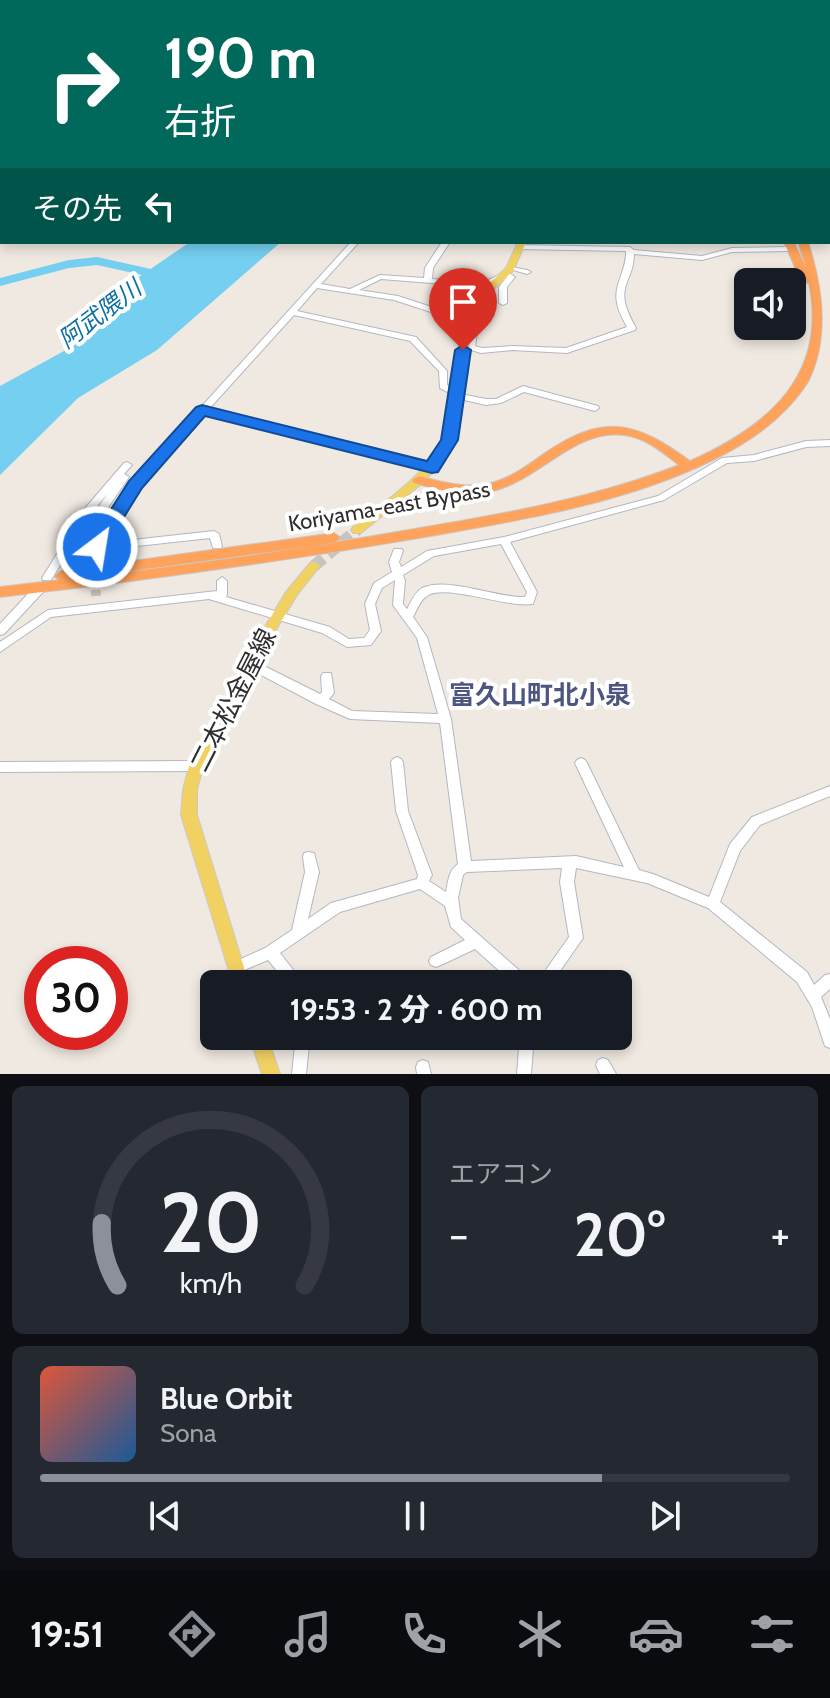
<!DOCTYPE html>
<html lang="ja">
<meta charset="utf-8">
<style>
:root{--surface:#171b24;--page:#242831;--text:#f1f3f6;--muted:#9ea1a6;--line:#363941;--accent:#8c9099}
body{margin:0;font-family:Cabin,"Noto Sans JP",sans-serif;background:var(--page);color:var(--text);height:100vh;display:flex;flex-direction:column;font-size:30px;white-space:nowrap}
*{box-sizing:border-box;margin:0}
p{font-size:26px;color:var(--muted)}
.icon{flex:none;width:44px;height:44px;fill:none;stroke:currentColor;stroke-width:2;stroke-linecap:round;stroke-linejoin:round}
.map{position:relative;height:1074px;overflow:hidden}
.side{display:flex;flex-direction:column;gap:12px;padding:12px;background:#0d0f14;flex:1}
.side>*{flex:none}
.banner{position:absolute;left:0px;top:0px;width:830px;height:244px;box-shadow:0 4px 12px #0003;background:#00695c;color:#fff;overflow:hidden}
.buttons{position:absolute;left:734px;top:268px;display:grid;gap:16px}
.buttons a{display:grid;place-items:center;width:72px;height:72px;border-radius:12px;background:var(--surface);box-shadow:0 4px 12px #0003;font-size:40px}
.speed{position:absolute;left:24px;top:946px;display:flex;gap:16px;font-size:40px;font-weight:700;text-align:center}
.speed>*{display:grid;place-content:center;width:104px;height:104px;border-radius:50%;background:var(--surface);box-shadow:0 4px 12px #0003;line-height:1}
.speed .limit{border:12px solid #d22;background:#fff;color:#111}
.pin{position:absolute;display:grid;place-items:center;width:68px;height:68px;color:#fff;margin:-82px -34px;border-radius:50% 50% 50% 0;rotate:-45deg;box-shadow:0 0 8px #0007}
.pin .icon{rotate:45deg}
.me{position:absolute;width:88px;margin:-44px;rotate:31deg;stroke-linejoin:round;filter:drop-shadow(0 0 6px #0008)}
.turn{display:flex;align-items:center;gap:28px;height:168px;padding:0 32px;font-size:36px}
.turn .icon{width:104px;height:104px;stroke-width:2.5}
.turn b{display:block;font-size:56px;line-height:68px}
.then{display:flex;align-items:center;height:76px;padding:0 32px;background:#0003;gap:16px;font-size:30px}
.big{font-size:60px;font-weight:800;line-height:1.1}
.side .card{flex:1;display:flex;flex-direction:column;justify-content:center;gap:12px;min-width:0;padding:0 28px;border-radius:12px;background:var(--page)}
.side .dial{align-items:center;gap:0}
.dial svg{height:208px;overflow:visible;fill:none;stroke:var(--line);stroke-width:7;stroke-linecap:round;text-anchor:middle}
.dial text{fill:var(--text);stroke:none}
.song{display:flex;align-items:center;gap:24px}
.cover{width:96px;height:96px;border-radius:12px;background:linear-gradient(135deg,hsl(10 70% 55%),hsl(210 70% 35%))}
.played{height:8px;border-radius:4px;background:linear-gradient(90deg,var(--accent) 75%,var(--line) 75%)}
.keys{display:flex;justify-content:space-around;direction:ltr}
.heat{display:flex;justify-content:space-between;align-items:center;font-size:44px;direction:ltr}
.side .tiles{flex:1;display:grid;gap:12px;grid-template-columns:1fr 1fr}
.card:last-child{grid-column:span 2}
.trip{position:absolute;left:200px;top:970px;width:432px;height:80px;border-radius:12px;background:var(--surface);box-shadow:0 4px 12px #0003;font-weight:800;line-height:80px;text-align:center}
.tabs{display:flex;height:128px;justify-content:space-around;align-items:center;background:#090b0e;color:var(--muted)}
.tabs .icon{width:56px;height:56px}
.tabs .on{color:var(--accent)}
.tabs b{font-size:36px;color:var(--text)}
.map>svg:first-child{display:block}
</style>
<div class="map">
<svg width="830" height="1074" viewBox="0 0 830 1074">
<rect width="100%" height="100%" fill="#efe9e1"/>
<polygon fill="#75cff0" points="190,242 281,242 157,350 78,398 0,475 0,386 75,345 96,317 133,281"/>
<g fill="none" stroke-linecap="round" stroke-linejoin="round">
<g fill="#75cff0" fill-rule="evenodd">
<polygon points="677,0 728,0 675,2"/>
<polygon points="734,0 746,0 748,2 736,2"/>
<rect x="828" y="33" width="2" height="6"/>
<polygon points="97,257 169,273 171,276 165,280 97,265 69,268 0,286 0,278 69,260"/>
</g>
<polyline stroke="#c8c4bd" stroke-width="10" stroke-dasharray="10 5" stroke-linecap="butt" points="94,560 96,596"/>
<polyline stroke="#c8c4bd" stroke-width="12" stroke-dasharray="12 6" stroke-linecap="butt" points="314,566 357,530"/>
<defs>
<g id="minor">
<polygon points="185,0 191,0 190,2 184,2"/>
<polygon points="193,0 208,0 214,2 199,2"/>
<polygon points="267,0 273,0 270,2 264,2"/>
<polygon points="544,0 552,0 549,2 541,2"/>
<polygon points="655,0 669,0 663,2 649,2"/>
<polygon points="702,0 708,0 711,2 705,2"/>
<polygon points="744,0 751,0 754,2 747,2"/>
<polygon points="828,30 830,31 830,35 828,34"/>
<polygon points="828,75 830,76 830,80 828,79"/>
<polygon points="0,83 2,84 2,88 0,87"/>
<polygon points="2,97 2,101 0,102 0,98"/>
<rect x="0" y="137" width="2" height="4"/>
<rect x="828" y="156" width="2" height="4"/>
<polygon points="351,242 359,242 321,284 350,289 380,275 424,278 425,268 442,242 450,242 433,268 432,279 482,283 499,275 504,275 502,273 506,271 515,277 507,287 507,303 503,305 499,303 499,287 507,277 505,276 505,279 483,287 381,279 359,290 398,296 471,320 471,324 468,324 394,300 317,288 297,311 416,337 447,371 447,385 466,395 486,399 496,399 523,386 598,406 599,408 595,411 524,392 501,403 486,405 460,399 440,388 439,371 410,341 294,315 209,409 435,466 437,468 435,470 432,471 205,413 139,487 105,543 214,531 219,534 222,546 221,548 213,548 210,538 101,550 98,562 90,562 89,560 99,506 108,493 94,510 51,580 43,580 42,578 87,506 124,463 127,462 132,465 124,474 129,477 109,506 105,525 132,483"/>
<path d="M517 245 630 247 634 250 702 256 732 248 787 247 791 249 787 251 732 252 702 260 634 254C634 265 631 272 627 282 620 299 628 313 636 328L635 330 567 353 512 350 481 353 468 349 467 347 469 333 463 327 467 325 477 332 475 346 482 348 512 346 566 348 627 327C623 319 618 311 617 303 613 285 627 270 626 251L520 249 516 247Z"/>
<polygon points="507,266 527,270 531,272 527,274 506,268"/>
<path d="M830 440V446L806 447 754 461 727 463 664 500 510 542 537 592 533 604C506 608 444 583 427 596 420 600 417 610 413 617L427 637 451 719 471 861 576 856 624 867 575 763 577 760 581 758 585 760 587 763 639 870 653 874 709 897 730 844 752 817 830 786V796L760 825 740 851 720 902 807 972 814 985 825 975 830 974V989L821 997 830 1019V1048L825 1046 812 1007 797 982 708 908 647 883 576 868 574 882 583 938 551 984H536L569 937 560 882 562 868 467 872 463 875 458 898 461 919 529 979 531 984H514L475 949 441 965 436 967 431 965 429 961 431 957 465 940 451 927 445 906 420 889 340 912 280 953 304 984H288L268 960 235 974 230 972 228 968 230 964 265 948 292 930 305 872 303 857 304 853 309 852 314 853 319 872 308 919 331 903 417 879 418 875 396 811 391 762 393 759 397 757 401 759 403 762 408 811 432 875 429 881 446 892C448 881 449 870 458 864L440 723 350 719 316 704 246 667 244 664 246 661H254L320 694 322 692 321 676 323 673H331L334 693 329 699 352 711 438 714 417 638 393 605 395 580 382 588 375 604 381 631 371 645 347 647 322 633 209 599 51 617 0 652V642L48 610 217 591V581L222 577 227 581V594L226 597 330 627 349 639 364 638 370 630 365 604 374 583 392 572 389 562 394 549H402L403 551 399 562 401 567 427 551 504 537 658 496 722 458 754 455 806 441ZM501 544 527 592 525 597C496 598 447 576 422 588 415 592 411 602 407 609L403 604 405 581 403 575 434 556Z"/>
<polygon points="40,584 44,585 45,588 44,591 4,634 0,635 0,624 36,585"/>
<polygon points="196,761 200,763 202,766 200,769 196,771 0,772 0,762"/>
<polygon points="383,973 388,974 390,979 388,984 353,984 355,979"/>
<polygon points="296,1036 310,1036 306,1074 292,1074"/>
<polygon points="520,1036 534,1036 531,1074 517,1074"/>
<polygon points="603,1058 608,1060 616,1074 600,1074 596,1065 598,1060"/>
<polygon points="423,1060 428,1062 431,1074 417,1074 416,1067 418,1062"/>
</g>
<g id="major">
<polygon points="476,0 482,0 483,2 477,2"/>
<path d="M518 242H526L513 271 481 301 474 314 455 440 446 456 425 481 361 533H353L351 530 353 527C386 501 422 477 445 440L464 314 474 298 506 268Z"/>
<polygon points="314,562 320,566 297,595 268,643 203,766 197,790 197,815 249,984 233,984 181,815 183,790 189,766 255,643 286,592 310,563"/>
<polygon points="249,1036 267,1036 280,1074 262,1074"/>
</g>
<g id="highway">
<polygon points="830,100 830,107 828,108 828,101"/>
<polygon points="830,112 830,121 828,122 828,113"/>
<path d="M784 242H794L806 268 798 242H808C823 288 830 338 808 382 785 418 749 443 711 461 622 504 521 520 425 537 284 561 142 581 0 597V587L59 580 54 576 61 571 334 533 341 538 334 543 102 575C207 563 311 547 414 529 504 514 594 498 679 465 668 457 657 447 644 441 585 414 546 478 493 491 466 497 440 490 414 483L412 480 419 476C441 482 463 488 486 484 508 480 527 466 545 453 604 413 635 421 690 461 768 426 828 376 809 283H802L801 281Z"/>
</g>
</defs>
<use href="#minor" stroke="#b4b7c1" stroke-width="2"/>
<use href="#major" stroke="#c9c9c9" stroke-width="2"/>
<use href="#highway" stroke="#c9c9c9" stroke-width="2"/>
<use href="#minor" fill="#fff" fill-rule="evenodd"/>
<use href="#major" fill="#f2d163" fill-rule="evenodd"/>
<use href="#highway" fill="#ffa35c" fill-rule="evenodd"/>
</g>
<polygon fill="#1a73e8" stroke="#114b97" stroke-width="2" points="463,345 471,350 458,440 438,472 432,473 205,416 142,488 103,551 97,553 87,547 129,481 196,407 202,405 427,461 441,440 455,350"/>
<g text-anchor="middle" stroke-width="8" stroke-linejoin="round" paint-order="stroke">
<g font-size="22" fill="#2e2e2e" stroke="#fff">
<text transform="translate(389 506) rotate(-10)" y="8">Koriyama-east Bypass</text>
</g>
<g font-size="24" font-style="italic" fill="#0d6fa3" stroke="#fff">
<text transform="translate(100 314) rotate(-37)" y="8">阿武隈川</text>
</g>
<g font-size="26" font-weight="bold" fill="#4d5680" stroke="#fff">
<text x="540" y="704">富久山町北小泉</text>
</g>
<g font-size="26" fill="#2e2e2e" stroke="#fff">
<text transform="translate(233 700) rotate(-63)" y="9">二本松金屋線</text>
</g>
</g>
</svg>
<div class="buttons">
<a><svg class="icon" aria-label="sound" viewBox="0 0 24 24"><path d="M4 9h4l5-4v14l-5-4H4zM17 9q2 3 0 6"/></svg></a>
</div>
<div class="speed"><div class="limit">30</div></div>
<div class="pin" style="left:463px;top:350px;background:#d93025"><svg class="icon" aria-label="arrive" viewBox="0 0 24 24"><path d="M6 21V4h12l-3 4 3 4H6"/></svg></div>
<svg class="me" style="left:97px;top:547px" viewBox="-20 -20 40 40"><circle r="17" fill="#1a73e8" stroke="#fff" stroke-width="3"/><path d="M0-11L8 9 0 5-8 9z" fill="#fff"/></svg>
<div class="trip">19:53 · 2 分 · 600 m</div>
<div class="banner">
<div class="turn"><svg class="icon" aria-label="right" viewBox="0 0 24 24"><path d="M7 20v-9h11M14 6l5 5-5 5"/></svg><div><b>190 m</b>右折</div></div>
<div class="then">その先<svg class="icon" aria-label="left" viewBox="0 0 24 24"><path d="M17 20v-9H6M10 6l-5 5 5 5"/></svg></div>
</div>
</div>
<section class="side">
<div class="tiles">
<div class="card dial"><svg viewBox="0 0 100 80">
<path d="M14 69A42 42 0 1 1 86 69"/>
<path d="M14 69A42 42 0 0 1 8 45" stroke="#8c9099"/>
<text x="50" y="56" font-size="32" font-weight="700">20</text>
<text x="50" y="72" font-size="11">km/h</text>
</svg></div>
<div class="card"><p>エアコン</p>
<div class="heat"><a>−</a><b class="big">20°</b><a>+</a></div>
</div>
<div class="card">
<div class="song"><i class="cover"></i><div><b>Blue Orbit</b><p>Sona</p></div></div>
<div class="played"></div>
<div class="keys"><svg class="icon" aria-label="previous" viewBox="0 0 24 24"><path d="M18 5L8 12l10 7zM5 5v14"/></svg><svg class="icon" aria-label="pause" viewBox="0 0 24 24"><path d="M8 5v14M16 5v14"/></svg><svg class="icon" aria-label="next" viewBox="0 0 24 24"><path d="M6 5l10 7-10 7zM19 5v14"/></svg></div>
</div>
</div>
</section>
<nav class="tabs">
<b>19:51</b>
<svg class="icon on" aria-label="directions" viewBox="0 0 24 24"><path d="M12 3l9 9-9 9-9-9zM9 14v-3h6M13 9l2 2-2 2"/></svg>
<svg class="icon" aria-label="music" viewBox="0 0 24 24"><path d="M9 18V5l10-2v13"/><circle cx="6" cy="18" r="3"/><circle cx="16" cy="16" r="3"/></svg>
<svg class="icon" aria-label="phone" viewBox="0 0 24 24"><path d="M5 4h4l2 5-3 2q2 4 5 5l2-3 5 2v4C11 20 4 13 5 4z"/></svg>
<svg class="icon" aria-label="climate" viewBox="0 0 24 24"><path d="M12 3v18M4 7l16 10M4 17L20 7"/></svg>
<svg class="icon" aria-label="car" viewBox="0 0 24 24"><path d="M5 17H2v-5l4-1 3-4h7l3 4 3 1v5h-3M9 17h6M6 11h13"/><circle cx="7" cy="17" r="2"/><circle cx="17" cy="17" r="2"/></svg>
<svg class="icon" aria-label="filters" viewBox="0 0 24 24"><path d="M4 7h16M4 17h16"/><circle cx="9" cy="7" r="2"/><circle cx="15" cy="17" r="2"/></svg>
</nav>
